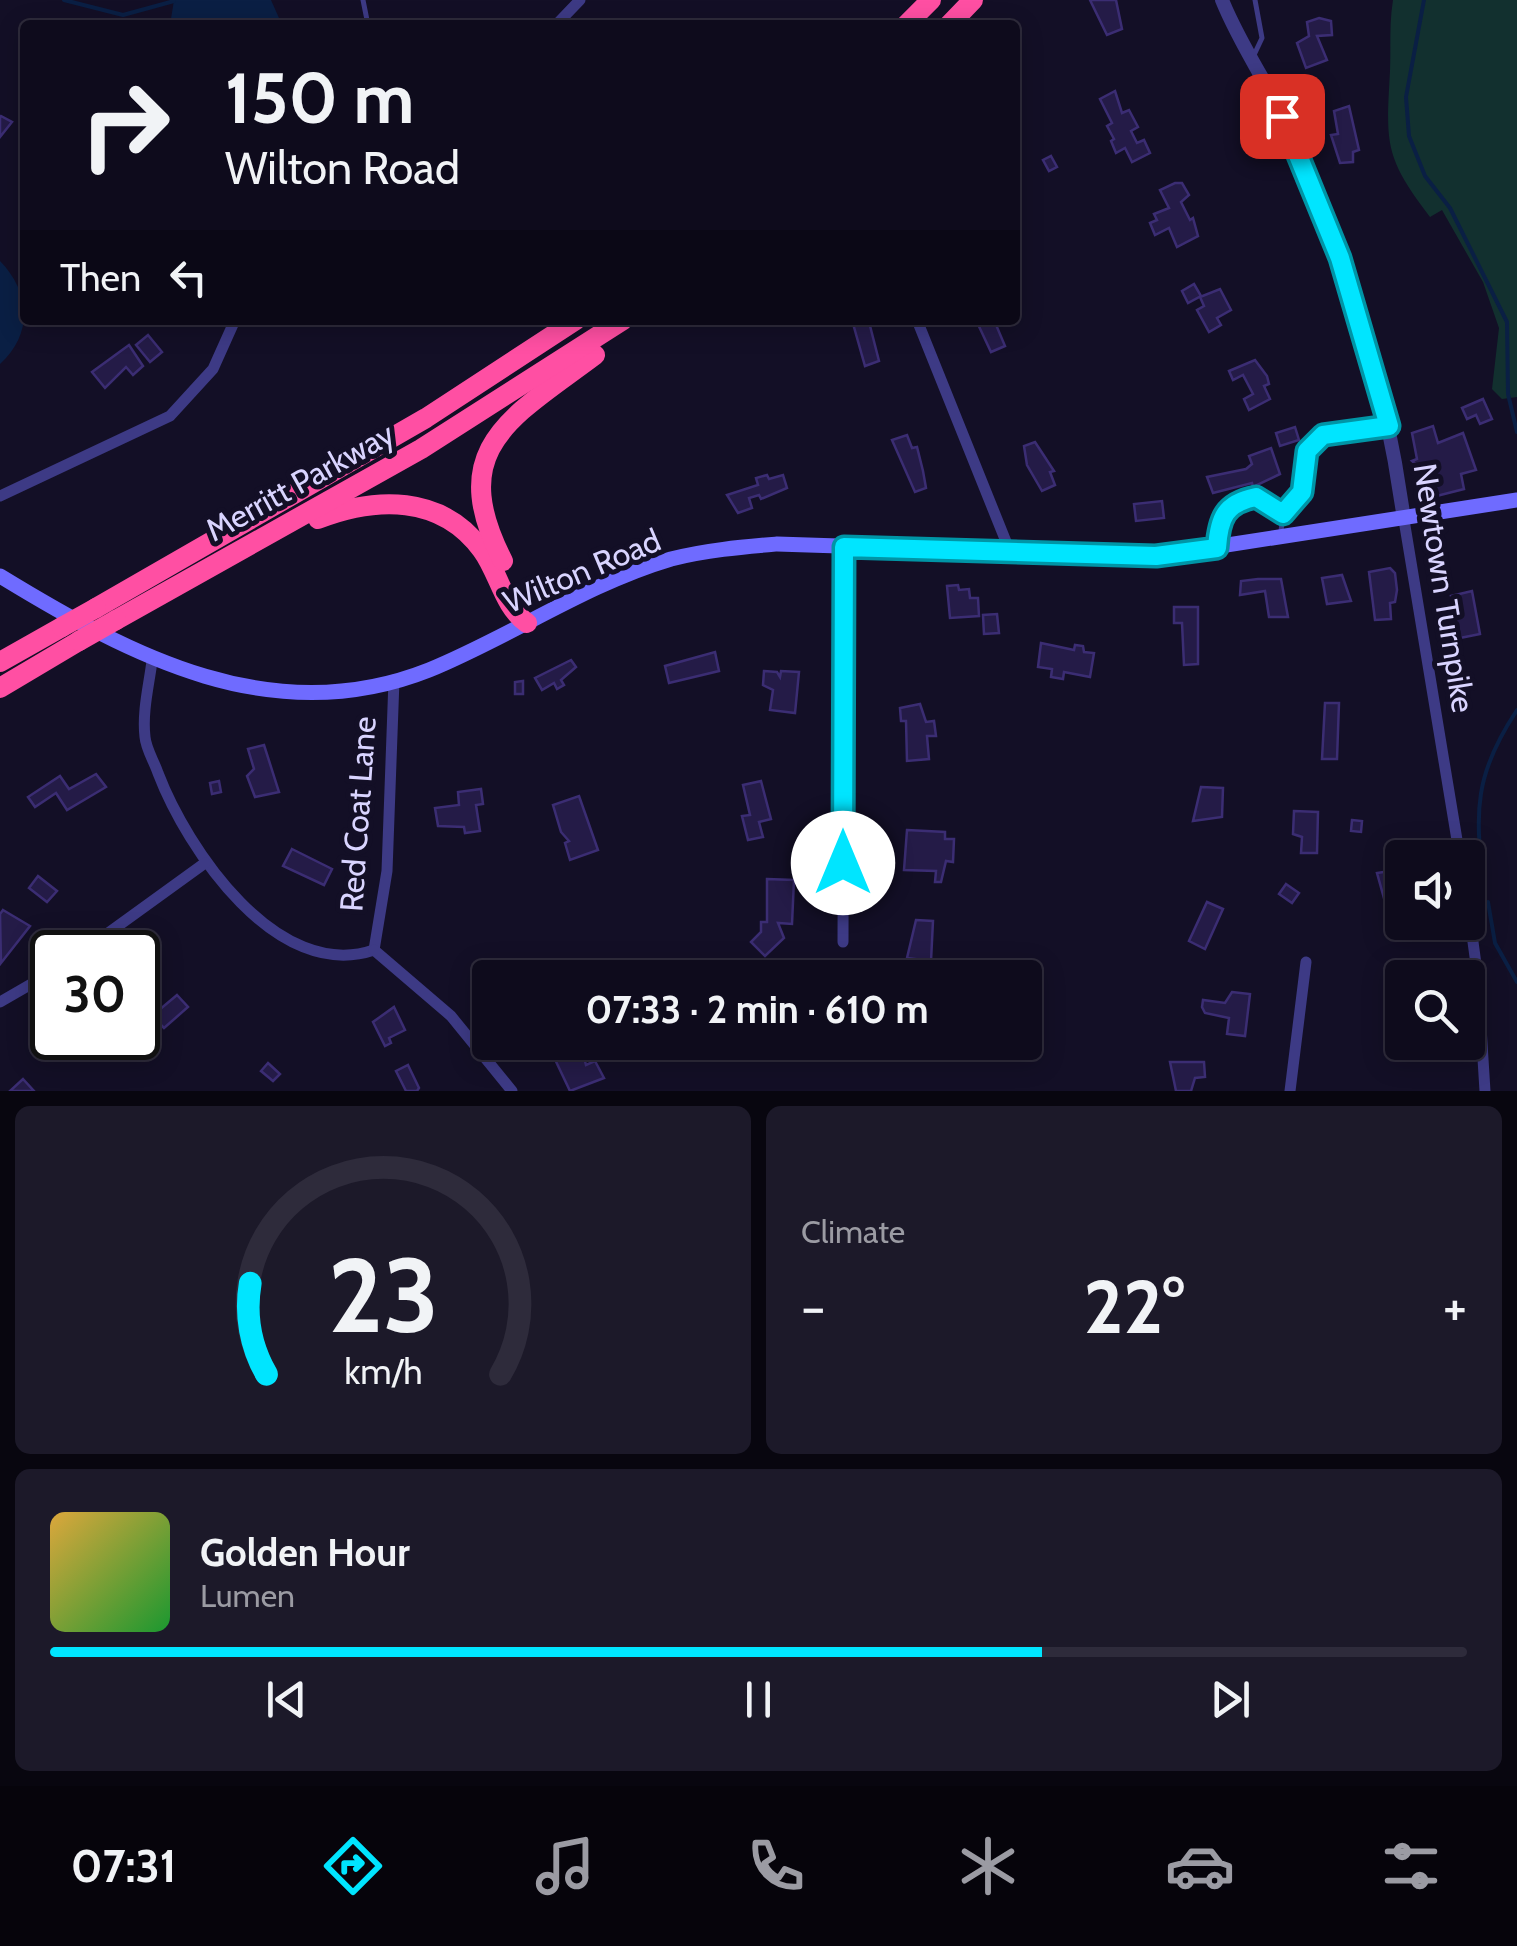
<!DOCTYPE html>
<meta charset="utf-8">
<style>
:root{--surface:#0e0b1c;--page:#1c1929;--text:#f1f3f6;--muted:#9b9ba3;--line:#2e2b3b;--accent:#00e5ff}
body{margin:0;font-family:Cabin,sans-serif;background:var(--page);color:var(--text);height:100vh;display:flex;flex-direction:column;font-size:38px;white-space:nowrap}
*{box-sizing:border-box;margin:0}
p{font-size:32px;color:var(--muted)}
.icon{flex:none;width:55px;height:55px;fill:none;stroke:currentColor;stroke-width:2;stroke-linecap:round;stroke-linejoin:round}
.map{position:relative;height:1091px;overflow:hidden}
.sheet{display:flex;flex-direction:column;gap:15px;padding:15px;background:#08060f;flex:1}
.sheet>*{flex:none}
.guide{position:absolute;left:20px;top:20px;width:1000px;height:305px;border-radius:10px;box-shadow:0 5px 25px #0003,0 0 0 2px var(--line);background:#0e0b1c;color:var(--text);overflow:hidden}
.tools{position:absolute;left:1385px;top:840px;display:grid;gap:20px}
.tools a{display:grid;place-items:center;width:100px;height:100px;border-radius:10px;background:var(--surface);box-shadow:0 5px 25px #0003,0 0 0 2px var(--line);font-size:50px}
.speed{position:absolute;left:30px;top:930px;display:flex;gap:20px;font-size:50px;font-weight:700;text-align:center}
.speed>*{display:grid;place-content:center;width:130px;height:130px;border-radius:50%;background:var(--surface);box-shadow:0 5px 25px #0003,0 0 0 2px var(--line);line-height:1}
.speed .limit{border:5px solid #111;border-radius:15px;background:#fff;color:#111}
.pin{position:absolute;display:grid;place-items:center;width:85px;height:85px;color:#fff;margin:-42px;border-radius:20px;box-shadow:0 5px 15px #0006}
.me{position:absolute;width:110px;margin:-55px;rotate:0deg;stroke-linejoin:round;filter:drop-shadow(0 0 8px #0008)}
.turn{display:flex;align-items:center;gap:35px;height:210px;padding:0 40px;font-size:45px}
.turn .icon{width:130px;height:130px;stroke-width:2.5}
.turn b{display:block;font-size:70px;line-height:85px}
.then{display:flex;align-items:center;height:95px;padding:0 40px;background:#0003;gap:20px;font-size:38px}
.big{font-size:75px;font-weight:800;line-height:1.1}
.sheet .widget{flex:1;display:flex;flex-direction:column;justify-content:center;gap:15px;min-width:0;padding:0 35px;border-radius:15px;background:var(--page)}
.sheet .dial{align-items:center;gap:0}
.dial svg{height:260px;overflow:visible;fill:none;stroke:var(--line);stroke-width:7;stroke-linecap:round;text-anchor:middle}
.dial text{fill:var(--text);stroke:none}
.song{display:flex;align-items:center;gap:30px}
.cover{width:120px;height:120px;border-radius:15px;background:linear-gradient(135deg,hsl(40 70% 55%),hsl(130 70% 35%))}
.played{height:10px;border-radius:5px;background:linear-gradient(90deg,var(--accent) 70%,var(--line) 70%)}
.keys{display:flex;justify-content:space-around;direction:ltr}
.heat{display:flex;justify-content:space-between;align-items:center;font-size:55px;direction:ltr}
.sheet .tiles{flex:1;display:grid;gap:15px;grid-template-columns:1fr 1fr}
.widget:last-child{grid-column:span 2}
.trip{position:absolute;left:472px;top:960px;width:570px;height:100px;border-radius:10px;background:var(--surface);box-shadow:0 5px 25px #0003,0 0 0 2px var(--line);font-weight:800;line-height:100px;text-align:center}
.tabs{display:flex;height:160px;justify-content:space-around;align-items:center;background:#06040b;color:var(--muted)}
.tabs .icon{width:70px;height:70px}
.tabs .on{color:var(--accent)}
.tabs b{font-size:45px;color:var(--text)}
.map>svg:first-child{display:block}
</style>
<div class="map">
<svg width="1517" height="1091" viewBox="0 0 1517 1091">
<rect width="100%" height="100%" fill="#130f26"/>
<path fill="#12302f" d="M1393 0H1517V397L1502 399 1492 389 1499 328 1483 282 1442 210 1430 217C1384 157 1386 144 1390 71 1391 47 1389 24 1393 0Z"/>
<g fill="#0a1f44">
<polygon points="174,0 271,0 279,18 275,25 170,25"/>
<path d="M0 261C31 293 33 334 0 364Z"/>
</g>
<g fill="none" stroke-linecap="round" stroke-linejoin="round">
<g stroke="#0a1f44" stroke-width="4">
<polyline points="64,0 123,15 174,1"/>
<polyline points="1424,0 1406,97 1409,136 1425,176 1450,208 1507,322 1508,394 1517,432"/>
<path d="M1484 885C1474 811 1475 773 1517 710"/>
<polyline points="1488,902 1495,943 1517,982"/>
</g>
</g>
<g fill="#241b47" stroke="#3b2d73" stroke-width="2.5">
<polygon points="1090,0 1116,0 1122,29 1107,35"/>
<polygon points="1319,18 1331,21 1332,35 1317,36 1327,60 1306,68 1297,43 1309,36 1307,22"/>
<polygon points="1115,91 1122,113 1129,110 1138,127 1131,131 1137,143 1144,140 1150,153 1132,162 1125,148 1116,153 1111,141 1114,139 1107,126 1112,123 1100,99"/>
<polygon points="1349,106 1359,150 1353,152 1353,162 1340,163 1331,135 1338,134 1334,111"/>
<polygon points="1,116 12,122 0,137 0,117"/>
<polygon points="1051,156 1057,167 1049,171 1043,160"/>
<polygon points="1175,183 1182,183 1189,195 1181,202 1190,220 1193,218 1198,236 1177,247 1169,228 1155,235 1150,223 1157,220 1154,214 1169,208 1160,190"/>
<polygon points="1194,284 1201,296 1188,303 1182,291"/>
<polygon points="1220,289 1231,310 1217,318 1221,325 1209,332 1197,310 1204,306 1200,297"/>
<polygon points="852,320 869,322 879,361 865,366"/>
<polygon points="976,320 994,320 1005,346 991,352"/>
<polygon points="148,335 162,352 150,362 136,345"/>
<polygon points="129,345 143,366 133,375 126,367 105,388 92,372"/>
<polygon points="1255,360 1267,376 1269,384 1264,386 1270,399 1249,410 1244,399 1253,394 1243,375 1233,380 1229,371"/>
<polygon points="1483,399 1492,419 1480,424 1476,415 1467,419 1462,408"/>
<polygon points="1433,426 1438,443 1463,433 1476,470 1461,474 1464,489 1425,499 1418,466 1412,461 1417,459 1412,433"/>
<polygon points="1295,427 1299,440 1280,446 1276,433"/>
<polygon points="907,435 912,448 917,447 923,471 926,488 915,492 892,440"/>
<polygon points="1035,442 1054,471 1050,472 1055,485 1042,491 1027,465 1024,446"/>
<polygon points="1271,448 1280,474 1253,487 1252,483 1213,493 1207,477 1246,469 1252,464 1249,456"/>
<polygon points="767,475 769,479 783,475 787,488 761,499 759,495 749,498 752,508 738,513 727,495 758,485 756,478"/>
<polygon points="1162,501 1164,518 1136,521 1134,504"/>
<polygon points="1390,568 1395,573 1397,590 1395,602 1390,603 1391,619 1375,620 1369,572"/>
<polygon points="1342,575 1351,601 1327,604 1322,578"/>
<polygon points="1258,579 1281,579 1288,617 1269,617 1265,591 1240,595 1241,581"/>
<polygon points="958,585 959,590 969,589 970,598 978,598 979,616 950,618 947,586"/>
<polygon points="1472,591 1480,634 1460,638 1451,596"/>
<polygon points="1174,607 1198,607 1198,664 1184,665 1182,623 1174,623"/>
<polygon points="997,614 999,633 984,634 983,615"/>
<polygon points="1041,643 1074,650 1075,645 1083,646 1084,652 1094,653 1090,677 1064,672 1063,679 1051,677 1052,669 1038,667"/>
<polygon points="715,652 719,671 669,683 665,666"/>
<polygon points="571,660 576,667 561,680 564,685 557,689 554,683 542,690 535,678"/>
<polygon points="764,671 777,672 780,677 781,671 799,672 795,713 770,710 773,690 763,685"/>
<polygon points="523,681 523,694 515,694 515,682"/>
<polygon points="1325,703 1339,703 1337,759 1322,759"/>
<polygon points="920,704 926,722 934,721 936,736 927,736 929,759 907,761 906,721 901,721 900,708"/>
<polygon points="264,745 279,792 255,797 247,776 254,769 248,749"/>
<polygon points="96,774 106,787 67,810 56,793 35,807 28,797 60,776 69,789"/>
<polygon points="219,781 221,792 212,794 210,783"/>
<polygon points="761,781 771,819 759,822 763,837 748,840 742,816 750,815 743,785"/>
<polygon points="1201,787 1223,788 1222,817 1193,821"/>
<polygon points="481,789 483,804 476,805 480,831 465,833 464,827 438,826 435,808 459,805 458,792"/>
<polygon points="579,796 598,850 570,860 565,843 569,841 561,832 553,805"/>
<polygon points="1294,811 1318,812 1317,853 1301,853 1302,837 1293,834"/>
<polygon points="1352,820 1362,821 1361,832 1351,831"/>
<polygon points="907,830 945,832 945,839 954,839 953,862 946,861 941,882 935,882 936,871 904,870"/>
<polygon points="292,849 332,869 324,885 283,866"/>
<polygon points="1397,870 1401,907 1387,909 1377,873"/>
<polygon points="38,876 57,891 47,902 29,888"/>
<polygon points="767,879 794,880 792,924 778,923 784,938 765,956 751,942 761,932 761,922 767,922"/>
<polygon points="1286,884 1299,893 1292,903 1279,894"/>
<polygon points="1207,902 1223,909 1205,949 1189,941"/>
<polygon points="3,910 30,926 1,963 0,914"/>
<polygon points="916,920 933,921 931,961 907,958"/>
<polygon points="1232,992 1250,994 1245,1036 1227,1034 1229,1018 1205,1013 1202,1007 1203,1000 1225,1003"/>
<polygon points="177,995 188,1007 164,1028 160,1024 153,1030 146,1021"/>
<polygon points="145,998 156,1009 138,1026 138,1003"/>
<polygon points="394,1007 405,1030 389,1038 391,1043 385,1046 373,1022"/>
<circle cx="1444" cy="1050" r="8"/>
<polygon points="567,1042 580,1042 586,1065 595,1061 604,1078 570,1091 551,1051"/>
<polygon points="1170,1062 1204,1062 1205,1077 1195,1078 1191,1091 1176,1091"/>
<polygon points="268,1063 280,1074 273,1081 261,1071"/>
<polygon points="408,1065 419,1088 417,1091 406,1091 396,1071"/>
<polygon points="23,1079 34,1091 10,1091"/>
</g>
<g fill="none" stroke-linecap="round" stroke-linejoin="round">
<g stroke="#3d3a85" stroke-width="5">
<polyline points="363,0 368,25"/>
<polyline points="1254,55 1262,38 1255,0"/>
<polyline points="1281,531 1283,514 1302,491 1307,451 1323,435 1386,427"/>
<path d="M1217 545C1219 516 1227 503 1256 497L1283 514"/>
</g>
<g stroke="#3d3a85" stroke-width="11">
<polyline points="556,25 580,0"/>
<polyline points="917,320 1011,554"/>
<polyline points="0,496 170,416 213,369 235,320"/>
<polyline points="1404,520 1460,858"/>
<path d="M152 661C149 685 142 712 145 737 146 749 154 761 158 773 187 849 277 983 374 950"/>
<polyline points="1468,905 1478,979 1485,1091"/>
<polyline points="843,942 844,547"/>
<polyline points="374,950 387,871 394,680"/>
<polyline points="374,950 451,1016 512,1091"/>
<polyline points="82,952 205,863"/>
<polyline points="0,1002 52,972"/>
<polyline points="1290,1091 1306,962"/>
</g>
<path stroke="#3d3a85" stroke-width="14" d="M1222 0C1240 45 1269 86 1290 130 1348 251 1386 388 1404 520"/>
<path stroke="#6f6bff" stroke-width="15" d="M0 576C131 656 273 732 429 670 510 637 586 584 671 559 706 550 742 547 777 544L1156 556 1517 500"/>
<g stroke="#ff4fa3" stroke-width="20">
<polyline points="906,25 931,0"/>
<polyline points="949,25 973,0"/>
<path d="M318 519C375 497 441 494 482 550 499 573 503 606 527 623"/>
<path d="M503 561C445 448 511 418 595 355"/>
<polyline points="96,608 426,418 576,320"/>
<polyline points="116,620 421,449 623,320"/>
<polyline points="0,662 62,627"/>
<polyline points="0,688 79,641"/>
</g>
<g stroke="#ff4fa3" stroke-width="20">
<polyline points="62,627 96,608"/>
<polyline points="79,641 116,620"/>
</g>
</g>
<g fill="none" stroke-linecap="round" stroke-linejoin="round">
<defs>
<path id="route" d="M843 863 844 547 1156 556 1217 548C1219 518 1225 503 1256 497L1283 514 1302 492 1307 451 1323 435 1389 426 1340 258 1282 116"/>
</defs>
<use href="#route" stroke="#0095a6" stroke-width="25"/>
<use href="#route" stroke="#00e5ff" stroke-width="18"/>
</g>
<g text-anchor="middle" stroke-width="10" stroke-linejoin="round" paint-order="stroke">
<g font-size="32" fill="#d9d4ff" stroke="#130f26">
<text transform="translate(300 482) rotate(-29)" y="11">Merritt Parkway</text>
<text transform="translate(582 571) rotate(-23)" y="11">Wilton Road</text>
<text transform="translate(1444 588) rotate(81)" y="11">Newtown Turnpike</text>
<text transform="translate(358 814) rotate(-86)" y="11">Red Coat Lane</text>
</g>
</g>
</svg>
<div class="tools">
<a><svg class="icon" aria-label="sound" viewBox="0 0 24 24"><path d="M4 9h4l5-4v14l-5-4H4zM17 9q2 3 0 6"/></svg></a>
<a><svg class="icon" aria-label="search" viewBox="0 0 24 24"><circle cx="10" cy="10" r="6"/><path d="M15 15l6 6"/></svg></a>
</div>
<div class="speed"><div class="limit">30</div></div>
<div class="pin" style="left:1282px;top:116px;background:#d93025"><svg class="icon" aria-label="arrive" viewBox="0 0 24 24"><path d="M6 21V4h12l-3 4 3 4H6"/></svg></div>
<svg class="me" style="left:843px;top:863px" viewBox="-20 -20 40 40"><circle r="19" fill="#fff"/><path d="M0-13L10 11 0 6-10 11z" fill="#00e5ff"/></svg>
<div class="trip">07:33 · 2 min · 610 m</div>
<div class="guide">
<div class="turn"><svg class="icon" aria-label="right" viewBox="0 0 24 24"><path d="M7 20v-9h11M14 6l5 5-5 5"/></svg><div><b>150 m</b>Wilton Road</div></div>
<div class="then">Then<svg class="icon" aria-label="left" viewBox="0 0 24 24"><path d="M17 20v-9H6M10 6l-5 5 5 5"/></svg></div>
</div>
</div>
<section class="sheet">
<div class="tiles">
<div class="widget dial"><svg viewBox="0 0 100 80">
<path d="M14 69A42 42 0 1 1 86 69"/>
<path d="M14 69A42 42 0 0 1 9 41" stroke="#00e5ff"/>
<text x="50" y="56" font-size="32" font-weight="700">23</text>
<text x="50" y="72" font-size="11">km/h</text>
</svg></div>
<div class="widget"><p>Climate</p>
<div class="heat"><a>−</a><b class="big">22°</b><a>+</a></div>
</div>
<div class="widget">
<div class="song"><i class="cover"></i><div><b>Golden Hour</b><p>Lumen</p></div></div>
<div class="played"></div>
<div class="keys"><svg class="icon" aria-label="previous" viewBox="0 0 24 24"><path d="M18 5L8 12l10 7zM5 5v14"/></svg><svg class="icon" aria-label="pause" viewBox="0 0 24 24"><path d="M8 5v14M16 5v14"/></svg><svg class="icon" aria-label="next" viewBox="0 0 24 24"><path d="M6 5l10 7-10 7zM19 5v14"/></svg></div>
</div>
</div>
</section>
<nav class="tabs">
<b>07:31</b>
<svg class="icon on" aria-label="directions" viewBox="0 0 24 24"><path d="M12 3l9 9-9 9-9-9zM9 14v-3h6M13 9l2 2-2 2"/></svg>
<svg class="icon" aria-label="music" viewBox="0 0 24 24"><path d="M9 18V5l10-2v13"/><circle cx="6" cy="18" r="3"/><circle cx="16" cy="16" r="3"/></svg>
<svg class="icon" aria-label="phone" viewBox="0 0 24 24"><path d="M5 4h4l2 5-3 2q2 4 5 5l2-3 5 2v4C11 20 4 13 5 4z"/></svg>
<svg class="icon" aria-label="climate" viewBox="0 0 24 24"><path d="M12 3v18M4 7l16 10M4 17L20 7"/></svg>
<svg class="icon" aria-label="car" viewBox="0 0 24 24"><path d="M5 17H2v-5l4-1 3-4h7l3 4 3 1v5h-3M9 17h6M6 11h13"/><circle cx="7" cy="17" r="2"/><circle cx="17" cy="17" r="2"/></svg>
<svg class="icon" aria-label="filters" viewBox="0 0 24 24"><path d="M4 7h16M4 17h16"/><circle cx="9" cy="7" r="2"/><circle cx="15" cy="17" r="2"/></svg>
</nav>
